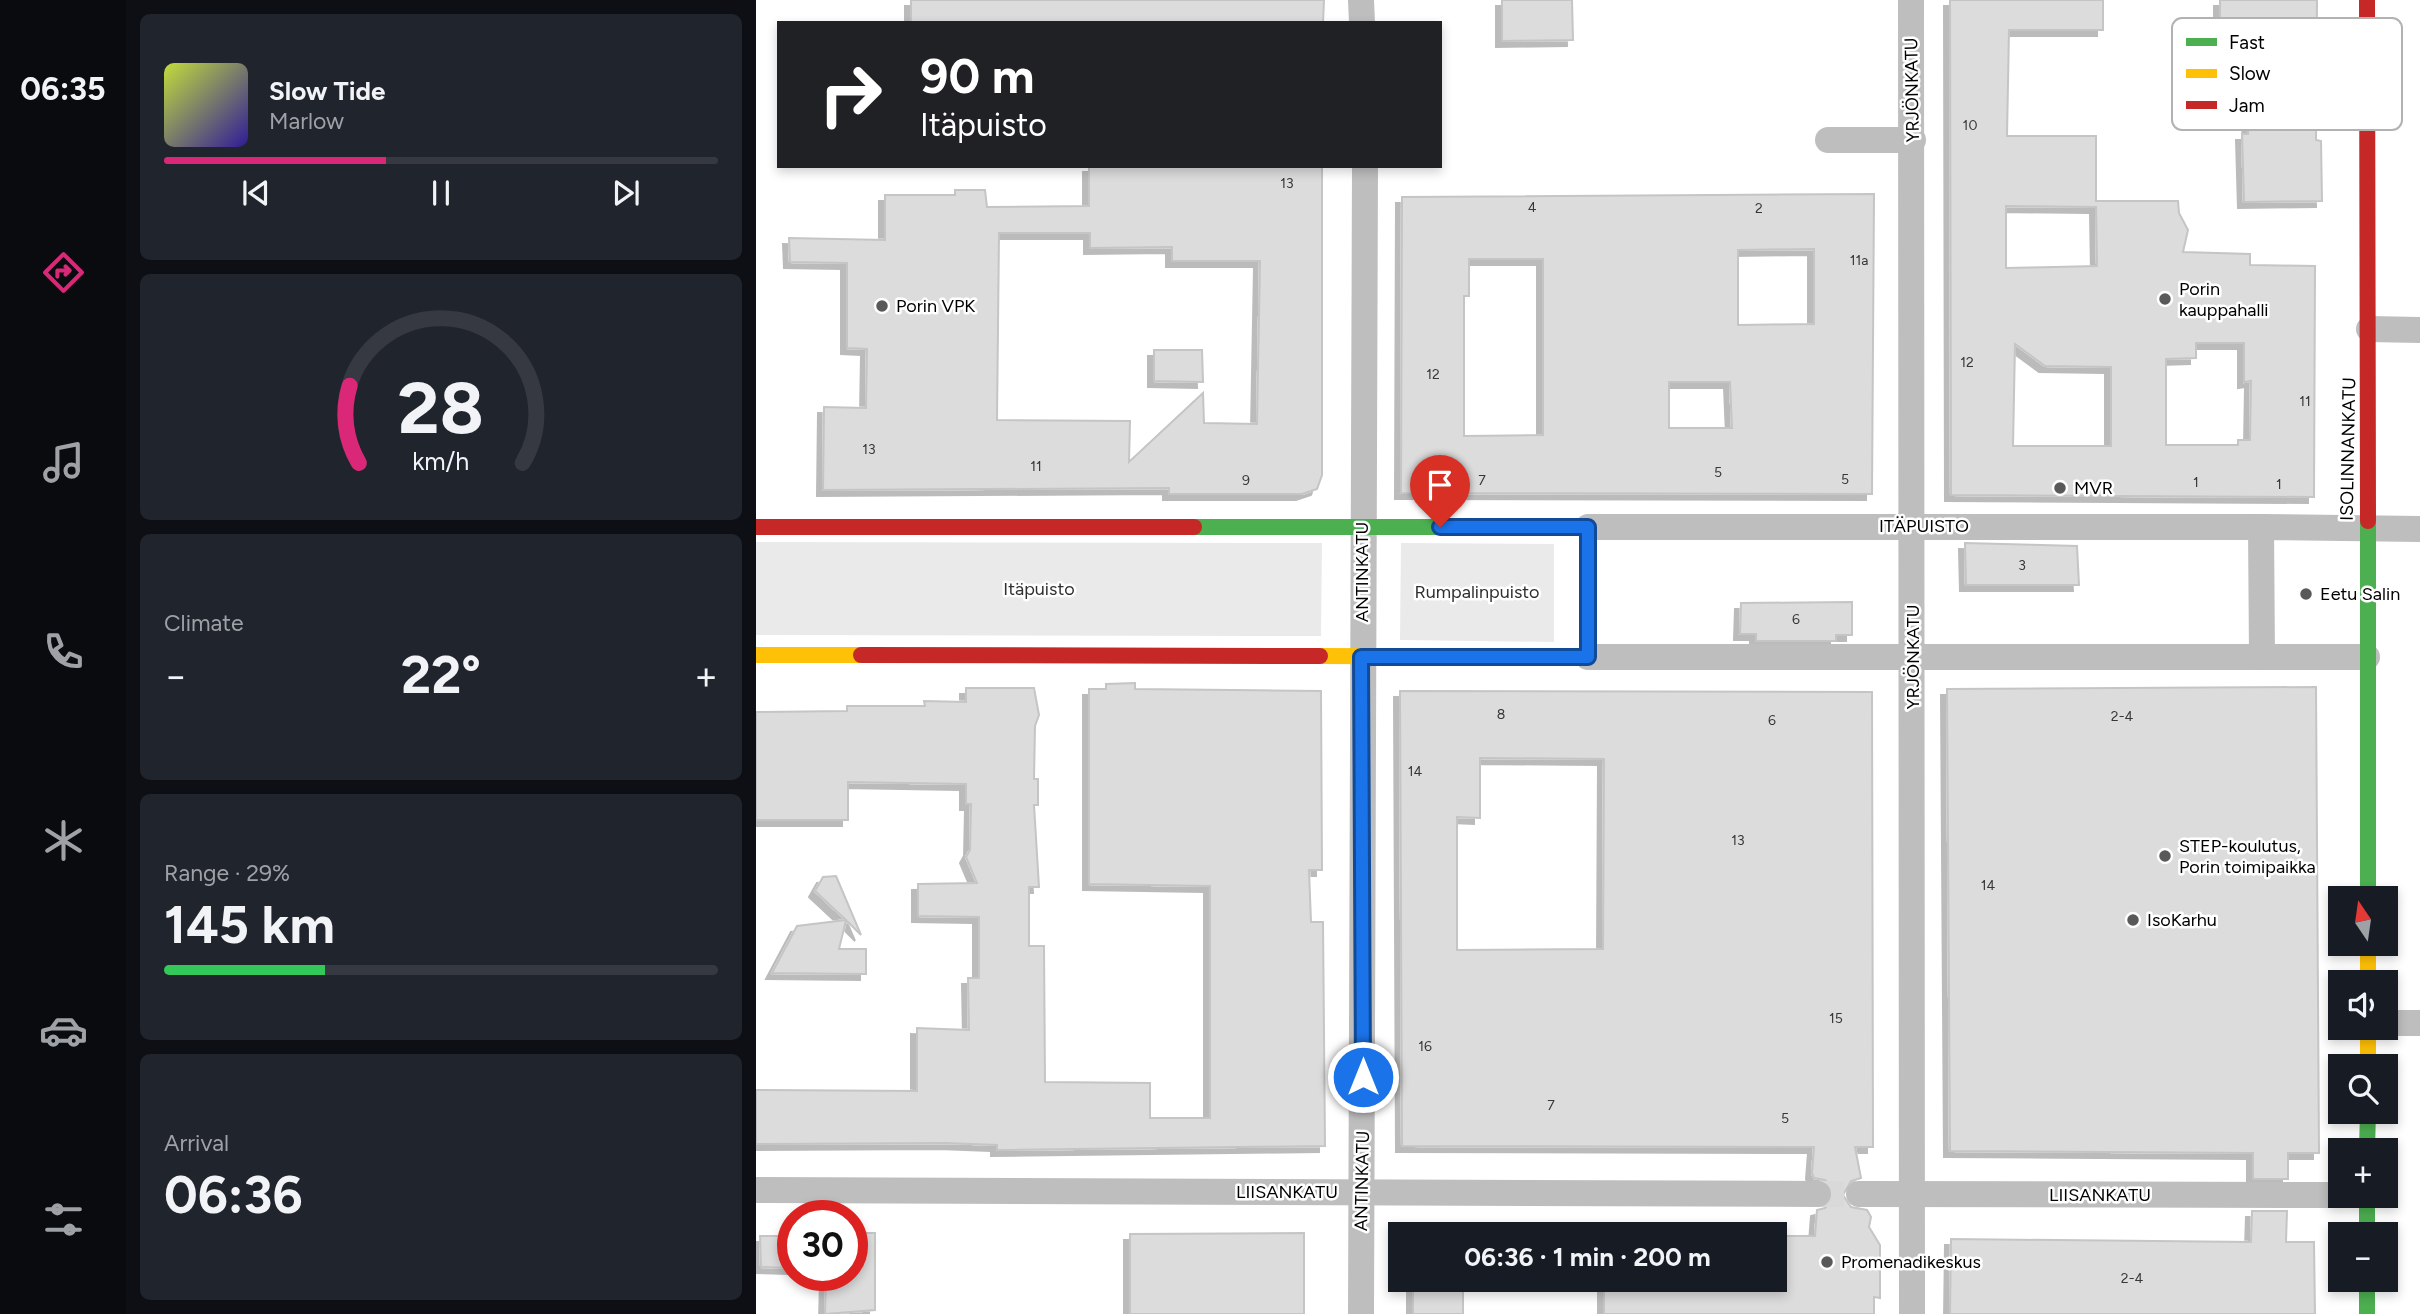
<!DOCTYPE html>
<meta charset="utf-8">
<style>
:root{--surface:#171b24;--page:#20242c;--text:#f1f3f6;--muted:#9ea1a6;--line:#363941;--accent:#db2777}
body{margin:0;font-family:Figtree,sans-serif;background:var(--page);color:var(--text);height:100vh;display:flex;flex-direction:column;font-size:26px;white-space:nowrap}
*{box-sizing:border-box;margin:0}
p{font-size:23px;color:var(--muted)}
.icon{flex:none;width:38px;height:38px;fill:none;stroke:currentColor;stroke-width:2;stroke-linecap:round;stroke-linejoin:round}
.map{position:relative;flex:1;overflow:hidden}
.panel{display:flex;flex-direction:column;gap:14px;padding:14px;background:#0d0f14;width:630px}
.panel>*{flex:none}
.top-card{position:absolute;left:21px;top:21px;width:665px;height:147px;border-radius:0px;box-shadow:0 4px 10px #0003;background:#202124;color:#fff;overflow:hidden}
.needle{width:46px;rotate:347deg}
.fabs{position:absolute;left:1572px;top:886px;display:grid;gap:14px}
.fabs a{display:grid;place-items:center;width:70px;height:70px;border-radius:0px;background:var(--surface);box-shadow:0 4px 10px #0003;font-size:35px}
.speed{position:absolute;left:21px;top:1200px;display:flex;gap:14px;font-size:35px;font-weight:700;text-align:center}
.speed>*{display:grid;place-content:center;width:91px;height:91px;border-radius:50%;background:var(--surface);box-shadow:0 4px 10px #0003;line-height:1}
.speed .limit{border:10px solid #d22;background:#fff;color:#111}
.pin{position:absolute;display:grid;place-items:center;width:60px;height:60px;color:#fff;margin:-72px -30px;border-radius:50% 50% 50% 0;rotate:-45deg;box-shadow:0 0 7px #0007}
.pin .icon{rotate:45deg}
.me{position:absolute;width:77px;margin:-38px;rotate:0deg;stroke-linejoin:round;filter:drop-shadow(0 0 5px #0008)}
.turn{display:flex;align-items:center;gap:24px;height:147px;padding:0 28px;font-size:32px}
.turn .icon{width:91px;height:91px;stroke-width:2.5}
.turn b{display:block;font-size:49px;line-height:60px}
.big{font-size:52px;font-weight:700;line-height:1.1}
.panel .tile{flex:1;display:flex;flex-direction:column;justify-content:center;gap:10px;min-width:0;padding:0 24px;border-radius:10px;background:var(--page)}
.panel .dial{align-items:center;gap:0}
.dial svg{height:182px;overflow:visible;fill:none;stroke:var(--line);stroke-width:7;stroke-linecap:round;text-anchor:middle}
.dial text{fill:var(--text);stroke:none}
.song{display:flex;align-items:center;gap:21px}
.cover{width:84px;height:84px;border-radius:10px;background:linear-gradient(135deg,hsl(70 70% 55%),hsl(250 70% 35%))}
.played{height:7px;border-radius:4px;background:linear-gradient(90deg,var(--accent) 40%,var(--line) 40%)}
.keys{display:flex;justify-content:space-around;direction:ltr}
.heat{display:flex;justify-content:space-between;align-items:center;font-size:38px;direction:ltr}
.charge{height:10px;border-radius:5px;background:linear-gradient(90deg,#34c759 29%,var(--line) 0)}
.trip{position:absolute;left:632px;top:1222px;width:399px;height:70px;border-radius:0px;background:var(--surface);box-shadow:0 4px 10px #0003;font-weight:700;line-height:70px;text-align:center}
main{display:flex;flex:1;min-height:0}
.tab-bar{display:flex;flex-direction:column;width:126px;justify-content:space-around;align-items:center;background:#090b0e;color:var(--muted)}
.tab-bar .icon{width:49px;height:49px}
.tab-bar .selected{color:var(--accent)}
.tab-bar b{font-size:32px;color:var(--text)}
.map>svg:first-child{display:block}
</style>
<main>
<nav class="tab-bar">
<b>06:35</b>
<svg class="icon selected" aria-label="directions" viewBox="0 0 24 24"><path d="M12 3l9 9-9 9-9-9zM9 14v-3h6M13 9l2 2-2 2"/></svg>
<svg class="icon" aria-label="music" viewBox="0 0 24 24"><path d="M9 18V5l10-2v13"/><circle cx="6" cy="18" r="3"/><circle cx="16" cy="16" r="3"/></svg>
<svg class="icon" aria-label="phone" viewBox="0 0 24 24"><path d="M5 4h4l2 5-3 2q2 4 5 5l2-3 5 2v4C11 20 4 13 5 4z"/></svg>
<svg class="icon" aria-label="climate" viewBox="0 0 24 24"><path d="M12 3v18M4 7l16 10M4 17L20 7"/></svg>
<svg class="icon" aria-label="car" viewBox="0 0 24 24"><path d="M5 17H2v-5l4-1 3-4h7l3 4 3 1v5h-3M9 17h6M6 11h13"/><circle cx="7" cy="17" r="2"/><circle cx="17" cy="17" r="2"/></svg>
<svg class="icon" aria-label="filters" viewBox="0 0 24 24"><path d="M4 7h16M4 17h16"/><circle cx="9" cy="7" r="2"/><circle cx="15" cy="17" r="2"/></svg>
</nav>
<section class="panel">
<div class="tile">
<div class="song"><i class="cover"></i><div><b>Slow Tide</b><p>Marlow</p></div></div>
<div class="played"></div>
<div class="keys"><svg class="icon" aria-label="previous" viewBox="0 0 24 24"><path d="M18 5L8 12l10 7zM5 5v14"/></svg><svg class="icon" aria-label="pause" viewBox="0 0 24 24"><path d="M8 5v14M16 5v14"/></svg><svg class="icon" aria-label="next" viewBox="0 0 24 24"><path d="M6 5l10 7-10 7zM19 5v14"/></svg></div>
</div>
<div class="tile dial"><svg viewBox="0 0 100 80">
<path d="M14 69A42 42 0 1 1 86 69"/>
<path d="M14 69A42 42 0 0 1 10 35" stroke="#db2777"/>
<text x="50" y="56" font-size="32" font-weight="700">28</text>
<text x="50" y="72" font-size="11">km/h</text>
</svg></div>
<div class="tile"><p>Climate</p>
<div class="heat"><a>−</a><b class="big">22°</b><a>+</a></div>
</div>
<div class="tile"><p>Range · 29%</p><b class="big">145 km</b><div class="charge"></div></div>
<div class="tile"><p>Arrival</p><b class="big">06:36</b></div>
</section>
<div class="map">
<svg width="1664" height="1314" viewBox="0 0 1664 1314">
<defs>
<filter id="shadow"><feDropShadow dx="-6" dy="6" stdDeviation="0" flood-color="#0004"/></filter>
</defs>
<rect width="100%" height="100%" fill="#fff"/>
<g fill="#eaeaea">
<polygon points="0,542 566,543 565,636 0,635"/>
<polygon points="645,543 798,544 798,642 644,640"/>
</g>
<g fill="#dcdcdc" stroke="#c5c5c5" stroke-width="2" fill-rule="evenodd" filter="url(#shadow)">
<polygon points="155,0 568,0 567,23 155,23"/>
<polygon points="746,0 816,0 817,40 746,41"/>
<path d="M1194 0H1347V30H1253L1251 136H1340V201H1422L1423 213 1432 230 1427 252 1494 254V265L1559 266 1558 497 1195 495ZM1250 206 1340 207 1341 266 1250 268ZM1440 343H1488V382L1495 381 1494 440H1482V445H1410V359L1440 358ZM1259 344 1289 366 1355 367V446H1257Z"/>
<polygon points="1464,0 1561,0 1560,140 1565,141 1566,201 1488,202 1486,134 1492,134 1496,60 1489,60 1487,24 1464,24"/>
<path d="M333 166H566V475L561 489 546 494H413V488L67 490 68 407 110 408 111 349 91 348V263L34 262 33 238 129 240V195H199V190H229L231 207 333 206ZM243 233H334V248L416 247V261H504L501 424 448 423 447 393 373 462 374 421 241 420Z"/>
<path d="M1118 194 1116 494 645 493 646 197ZM1058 249V324L982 325V250ZM713 259H787V435L708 436V296H713ZM913 382H974L976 428H913Z"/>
<polygon points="398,350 446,350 447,382 398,381"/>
<polygon points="1209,543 1321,546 1323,585 1210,585"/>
<polygon points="1096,602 1096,635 1080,635 1080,641 1000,641 1000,634 984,634 985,603"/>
<polygon points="379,683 379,689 565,691 566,870 553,870 555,922 567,922 569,1146 241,1150 241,1145 189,1143 0,1144 0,1090 161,1091 161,1028 213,1030 212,978 223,978 223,917 162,916 162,884 221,883 210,857 214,850 215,804 210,804 210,784 92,782 92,820 0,820 0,712 91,711 91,706 169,706 168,701 210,702 210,688 278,688 283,715 279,726 278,779 282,779 282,805 278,805 283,887 273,887 273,946 288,946 289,1082 394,1083 394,1118 454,1118 454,886 333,884 333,689 350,689 350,684"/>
<polygon points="1560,687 1563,1153 1532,1153 1532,1179 1497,1179 1497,1153 1194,1151 1191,689"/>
<path d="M644 691 1116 692 1117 1147H1099L1105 1178 1095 1181 1087 1195 1095 1207 1111 1210 1115 1217 1113 1227 1124 1245V1298L1118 1297V1314H848V1279H1018V1236H1059L1061 1210 1069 1208 1076 1201 1075 1186 1069 1180 1058 1178 1056 1173 1058 1147 646 1146ZM724 758 848 759 847 949 701 950V817L724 818Z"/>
<polygon points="80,876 105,935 90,920 83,949 110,949 110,974 16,973 41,926 90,920 59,891 67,877"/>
<polygon points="1496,1211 1531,1211 1530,1242 1558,1242 1559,1314 1194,1314 1195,1239 1495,1242"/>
<polygon points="96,1233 119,1233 119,1310 69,1314 70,1276 96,1276"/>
<polygon points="548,1233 548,1314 374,1314 374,1234"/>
<polygon points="4,1236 37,1236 37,1268 5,1267"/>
<polygon points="662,1279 707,1279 707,1314 657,1314 657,1284 662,1284"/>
</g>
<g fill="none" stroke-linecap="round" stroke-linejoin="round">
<polyline stroke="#d9d9d9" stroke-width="26" stroke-dasharray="26 13" stroke-linecap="butt" points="1062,1194 1103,1194"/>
<g stroke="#bebebe" stroke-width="26">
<polyline points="605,0 606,23"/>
<polyline points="1155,0 1156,1314"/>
<polyline points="1072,140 1157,140"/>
<polyline points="1613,329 1664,330"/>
<polyline points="832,527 1505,527"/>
<polyline points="832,657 1506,657"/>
<polyline points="1611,657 1506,657 1505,527 1664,529"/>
<polyline points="1629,1023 1664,1023"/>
<polyline points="0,1190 1062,1194"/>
<polyline points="1103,1194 1584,1195"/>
<polyline points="605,1314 609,166"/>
</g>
<g stroke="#4caf50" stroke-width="16">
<polyline points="1612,521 1612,898"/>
<polyline points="438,527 832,527 832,537"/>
<polyline points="1611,1150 1612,1111"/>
<polyline points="1611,1195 1611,1234"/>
<polyline points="1611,1279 1611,1314"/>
</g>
<g stroke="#ffc107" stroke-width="16">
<polyline points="0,655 105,655"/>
<polyline points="564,656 832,657 832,537"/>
<polyline points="1612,943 1612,982"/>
<polyline points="1612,1027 1612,1066"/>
</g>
<g stroke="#c62828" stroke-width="16">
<polyline points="1611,0 1612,521"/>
<polyline points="0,527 438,527"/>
<polyline points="105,655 564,656"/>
</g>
</g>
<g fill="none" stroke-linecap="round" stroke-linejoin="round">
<defs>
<polyline id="route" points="607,1077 605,657 832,657 832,527 684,527"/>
</defs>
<use href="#route" stroke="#114b97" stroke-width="18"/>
<use href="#route" stroke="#1a73e8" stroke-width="12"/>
</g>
<g fill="#595959" stroke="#fff" stroke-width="2.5">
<circle cx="1409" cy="299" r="7"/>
<circle cx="126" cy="306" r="7"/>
<circle cx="1304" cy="488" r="7"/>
<circle cx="1550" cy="594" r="7"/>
<circle cx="1409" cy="856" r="7"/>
<circle cx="1377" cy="920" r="7"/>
<circle cx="1071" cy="1262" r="7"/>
</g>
<g text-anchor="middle" stroke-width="5" stroke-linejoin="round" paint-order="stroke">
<g font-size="14" fill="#373737">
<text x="1214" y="130">10</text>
<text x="531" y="188">13</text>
<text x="776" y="212">4</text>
<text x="1003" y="213">2</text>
<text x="1103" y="265">11a</text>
<text x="1211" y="367">12</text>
<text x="677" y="379">12</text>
<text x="1549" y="406">11</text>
<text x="113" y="454">13</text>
<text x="280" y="471">11</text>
<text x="962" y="477">5</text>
<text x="1089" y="484">5</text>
<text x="490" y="485">9</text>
<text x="726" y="485">7</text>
<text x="1440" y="487">1</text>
<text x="1523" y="489">1</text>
<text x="1266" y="570">3</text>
<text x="1040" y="624">6</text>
<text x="745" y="719">8</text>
<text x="1366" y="721">2-4</text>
<text x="1016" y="725">6</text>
<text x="659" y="776">14</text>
<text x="982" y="845">13</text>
<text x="1232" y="890">14</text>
<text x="1080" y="1023">15</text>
<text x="669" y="1051">16</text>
<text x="795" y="1110">7</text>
<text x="1029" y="1123">5</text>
<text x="1376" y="1283">2-4</text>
</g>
<g font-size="18" fill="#000" stroke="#fff">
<text transform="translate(1156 90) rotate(-91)" y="6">YRJÖNKATU</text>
<text transform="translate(1592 449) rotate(-89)" y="6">ISOLINNANKATU</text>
<text x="1168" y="532">ITÄPUISTO</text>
<text transform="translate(606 572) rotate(-90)" y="6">ANTINKATU</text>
<text transform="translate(1157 657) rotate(-90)" y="6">YRJÖNKATU</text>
<text transform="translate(606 1181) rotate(-89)" y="6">ANTINKATU</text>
<text x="531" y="1198">LIISANKATU</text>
<text x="1344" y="1201">LIISANKATU</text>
</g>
<g font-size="18" fill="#000" stroke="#fff" text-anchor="start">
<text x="1423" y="295">Porin<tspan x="1423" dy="21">kauppahalli</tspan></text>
<text x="140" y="312">Porin VPK</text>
<text x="1318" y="494">MVR</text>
<text x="1564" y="600">Eetu Salin</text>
<text x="1423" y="852">STEP-koulutus,<tspan x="1423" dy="21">Porin toimipaikka</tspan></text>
<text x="1391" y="926">IsoKarhu</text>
<text x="1085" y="1268">Promenadikeskus</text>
</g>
<g font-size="18" fill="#2f2f2f" stroke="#fff">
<text x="283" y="595">Itäpuisto</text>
<text x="721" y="598">Rumpalinpuisto</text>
</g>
</g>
<rect x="1416" y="18" width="230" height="112" rx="10" fill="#fff" stroke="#b2b2b2" stroke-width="2"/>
<rect x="1430" y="38" width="31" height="8" fill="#4caf50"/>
<rect x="1430" y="69" width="31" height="9" fill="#ffc107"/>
<rect x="1430" y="101" width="31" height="8" fill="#c62828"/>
<g font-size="19" fill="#000">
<text x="1473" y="49">Fast</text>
<text x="1473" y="80">Slow</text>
<text x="1473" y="112">Jam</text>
</g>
</svg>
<div class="fabs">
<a><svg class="needle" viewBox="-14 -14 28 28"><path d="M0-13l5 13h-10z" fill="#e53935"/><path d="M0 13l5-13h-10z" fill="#9ea1a6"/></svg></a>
<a><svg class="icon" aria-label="sound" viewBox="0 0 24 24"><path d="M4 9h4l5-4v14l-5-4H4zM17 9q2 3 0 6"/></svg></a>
<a><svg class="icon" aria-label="search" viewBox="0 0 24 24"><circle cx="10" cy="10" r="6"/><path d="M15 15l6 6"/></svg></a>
<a>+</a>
<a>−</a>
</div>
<div class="speed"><div class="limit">30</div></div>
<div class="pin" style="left:684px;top:527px;background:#d93025"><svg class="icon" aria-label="arrive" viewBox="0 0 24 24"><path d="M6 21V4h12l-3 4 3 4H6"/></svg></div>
<svg class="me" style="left:607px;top:1077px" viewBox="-20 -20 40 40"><circle r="17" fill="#1a73e8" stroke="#fff" stroke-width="3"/><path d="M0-11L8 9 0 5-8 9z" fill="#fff"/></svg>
<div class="trip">06:36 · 1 min · 200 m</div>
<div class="top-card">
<div class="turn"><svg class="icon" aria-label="right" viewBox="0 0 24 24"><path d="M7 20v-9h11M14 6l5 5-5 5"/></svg><div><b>90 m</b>Itäpuisto</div></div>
</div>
</div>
</main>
